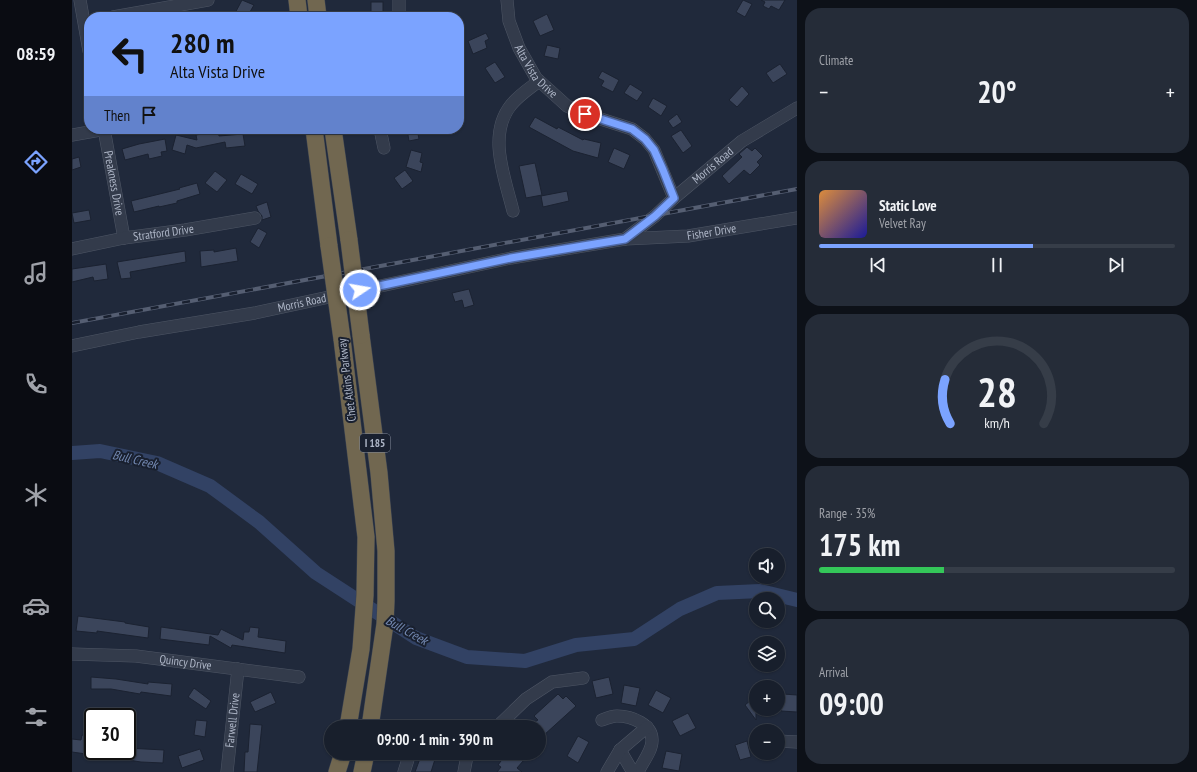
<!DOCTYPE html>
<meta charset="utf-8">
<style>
:root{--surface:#181f2c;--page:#252c38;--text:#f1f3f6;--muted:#9fa2a9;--line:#363d48;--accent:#7ba3ff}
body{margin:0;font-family:"PT Sans Narrow",sans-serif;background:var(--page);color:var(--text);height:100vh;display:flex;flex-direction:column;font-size:15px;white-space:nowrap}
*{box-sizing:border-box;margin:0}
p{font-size:13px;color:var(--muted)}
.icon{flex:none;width:22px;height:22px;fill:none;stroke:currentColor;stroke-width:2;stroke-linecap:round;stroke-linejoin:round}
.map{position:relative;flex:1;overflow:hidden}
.side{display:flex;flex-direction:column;gap:8px;padding:8px;background:#0d1118;width:400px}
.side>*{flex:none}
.guide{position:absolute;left:12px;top:12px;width:380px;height:122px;border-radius:16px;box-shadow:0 1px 3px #0004,0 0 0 1px var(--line);background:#7ba3ff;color:#111;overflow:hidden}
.fabs{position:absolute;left:677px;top:548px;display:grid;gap:8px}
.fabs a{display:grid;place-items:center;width:36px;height:36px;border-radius:50%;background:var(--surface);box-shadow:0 1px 3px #0004,0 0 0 1px var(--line);font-size:20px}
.speed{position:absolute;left:12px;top:708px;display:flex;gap:8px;font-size:20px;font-weight:700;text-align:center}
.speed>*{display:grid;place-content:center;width:52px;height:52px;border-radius:50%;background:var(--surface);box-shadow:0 1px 3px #0004,0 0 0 1px var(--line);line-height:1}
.speed .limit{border:2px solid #111;border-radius:6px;background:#fff;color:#111}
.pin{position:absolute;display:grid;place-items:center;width:34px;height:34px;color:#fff;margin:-17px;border:2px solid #fff;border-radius:50%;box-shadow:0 1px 4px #0007}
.me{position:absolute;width:44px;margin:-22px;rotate:78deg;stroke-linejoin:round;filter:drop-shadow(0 0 3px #0008)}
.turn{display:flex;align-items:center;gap:14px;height:84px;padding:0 20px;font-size:18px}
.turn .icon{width:52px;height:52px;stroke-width:2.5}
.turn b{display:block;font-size:28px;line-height:34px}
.then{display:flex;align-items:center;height:38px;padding:0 20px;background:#0003;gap:8px;font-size:15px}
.big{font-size:30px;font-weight:700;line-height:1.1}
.side .tile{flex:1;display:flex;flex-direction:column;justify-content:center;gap:6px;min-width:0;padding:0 14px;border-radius:16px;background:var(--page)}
.side .dial{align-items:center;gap:0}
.dial svg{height:104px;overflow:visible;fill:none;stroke:var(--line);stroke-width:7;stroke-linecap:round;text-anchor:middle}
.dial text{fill:var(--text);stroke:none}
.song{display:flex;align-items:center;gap:12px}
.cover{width:48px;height:48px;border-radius:6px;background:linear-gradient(135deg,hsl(30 70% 55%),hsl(240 70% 35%))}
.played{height:4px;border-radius:2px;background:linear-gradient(90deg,var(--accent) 60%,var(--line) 60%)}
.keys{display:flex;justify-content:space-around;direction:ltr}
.heat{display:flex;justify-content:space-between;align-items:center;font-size:22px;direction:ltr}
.charge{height:6px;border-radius:3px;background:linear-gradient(90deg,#34c759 35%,var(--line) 0)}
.trip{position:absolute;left:252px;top:720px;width:222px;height:40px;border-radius:20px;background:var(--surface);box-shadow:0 1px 3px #0004,0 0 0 1px var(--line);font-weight:700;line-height:40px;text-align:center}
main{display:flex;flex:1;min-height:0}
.tab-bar{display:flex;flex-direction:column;width:72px;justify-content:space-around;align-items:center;background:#0a0c12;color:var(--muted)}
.tab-bar .icon{width:28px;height:28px}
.tab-bar .selected{color:var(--accent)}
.tab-bar b{font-size:18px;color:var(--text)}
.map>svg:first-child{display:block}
</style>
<main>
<nav class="tab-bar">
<b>08:59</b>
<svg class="icon selected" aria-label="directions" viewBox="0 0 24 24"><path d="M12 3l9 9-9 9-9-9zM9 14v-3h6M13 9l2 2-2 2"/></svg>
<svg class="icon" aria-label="music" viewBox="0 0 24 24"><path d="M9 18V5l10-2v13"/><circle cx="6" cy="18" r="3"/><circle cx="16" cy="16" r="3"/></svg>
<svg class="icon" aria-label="phone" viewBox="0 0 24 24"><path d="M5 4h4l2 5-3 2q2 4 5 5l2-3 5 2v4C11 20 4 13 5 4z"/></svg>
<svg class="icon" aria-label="climate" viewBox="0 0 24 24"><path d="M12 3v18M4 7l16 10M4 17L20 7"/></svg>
<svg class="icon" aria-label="car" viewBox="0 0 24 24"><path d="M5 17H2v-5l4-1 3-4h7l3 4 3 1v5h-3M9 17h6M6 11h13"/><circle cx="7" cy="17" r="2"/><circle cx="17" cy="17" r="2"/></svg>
<svg class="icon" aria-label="filters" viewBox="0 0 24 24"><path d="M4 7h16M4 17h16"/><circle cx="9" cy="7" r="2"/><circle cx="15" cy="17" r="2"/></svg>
</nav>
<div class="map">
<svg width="725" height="772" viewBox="0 0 725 772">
<rect width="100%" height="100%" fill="#20293b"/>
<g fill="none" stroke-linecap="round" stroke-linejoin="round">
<polyline stroke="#324264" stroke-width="14" points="0,453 28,451 85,463 138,486 187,522 244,573 344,638 395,657 453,661 504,645 562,639 608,609 645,593 688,591 725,600"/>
</g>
<g fill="#3b455b" stroke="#1b2231">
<polygon points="170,0 182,5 175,17 161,17"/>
<polygon points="671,0 680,4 673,17 664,12"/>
<polygon points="689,0 713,0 707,10 699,6 697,9 691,6 693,2"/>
<rect x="299" y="2" width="12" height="15"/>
<polygon points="475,14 482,30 468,36 461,21"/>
<polygon points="414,33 417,39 413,41 415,48 401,54 396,41"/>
<polygon points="475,45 488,48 486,59 472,56"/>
<polygon points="423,62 433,77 423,83 413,68"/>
<polygon points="708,64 715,74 701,83 694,73"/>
<polygon points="530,71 547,80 541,92 529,86 532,81 526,78"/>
<polygon points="558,84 571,92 565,101 552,93"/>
<polygon points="670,86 677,94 665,107 657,100"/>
<polygon points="581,98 595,106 589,116 576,107"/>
<polygon points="605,114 610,122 601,128 596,121"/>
<polygon points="463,117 485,129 486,127 511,140 512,139 529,143 526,158 501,151 457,127"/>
<polygon points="335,129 345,129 347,139 337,141"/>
<polygon points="609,130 620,146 611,153 599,136"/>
<polygon points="146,131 147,136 171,134 173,146 154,148 153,142 124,148 115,145 113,154 100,150 104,135 125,140 124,135"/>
<polygon points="93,139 95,151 89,152 90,156 77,159 76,154 53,160 50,149 67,144"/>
<polygon points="675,147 680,151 683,148 691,156 685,162 688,165 678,175 672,170 657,184 650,176 670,157 667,154"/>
<polygon points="542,148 558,155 552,169 536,162"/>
<polygon points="339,150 350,153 348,162 351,163 349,172 334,167"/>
<polygon points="7,157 9,167 0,170 0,159"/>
<polygon points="463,163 470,195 454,198 447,166"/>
<polygon points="333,170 341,181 330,189 322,178"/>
<polygon points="143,171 155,180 145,192 133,183"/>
<polygon points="169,174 186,184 180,194 163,184"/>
<polygon points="125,183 128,194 105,201 105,203 87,207 87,206 62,212 59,201 108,189 107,188"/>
<polygon points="495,191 497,201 471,207 469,196"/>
<polygon points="195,202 199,217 190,220 190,216 186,211 184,206"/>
<polygon points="17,210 19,220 2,223 0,213"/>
<polygon points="186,228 195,233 187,248 178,242"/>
<polygon points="164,248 166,261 129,267 128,251 142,250 142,252"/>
<polygon points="113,251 114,262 58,272 59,278 49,279 45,262"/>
<polygon points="34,264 36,279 22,281 21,277 0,282 0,269"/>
<polygon points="397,289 402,305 392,308 390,300 383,302 380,293"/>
<polygon points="6,616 53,622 53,623 77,627 76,638 25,631 25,633 4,631"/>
<polygon points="89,627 146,635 149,629 171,640 172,632 177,632 178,627 187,628 186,637 214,641 213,653 160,645 159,648 138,636 137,645 88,639"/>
<polygon points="19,677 44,679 76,684 76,682 100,684 99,696 69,692 68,694 39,689 19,689"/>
<polygon points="537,677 541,694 524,698 520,681"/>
<polygon points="552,685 568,688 564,706 549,703"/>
<polygon points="122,688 139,701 134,709 116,697"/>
<polygon points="584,690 599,698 591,713 576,705"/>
<polygon points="199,692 204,703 183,712 178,702"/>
<polygon points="486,694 491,699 494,696 504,706 472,735 467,730 467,727 465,727 461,723 466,720 462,716"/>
<polygon points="711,694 725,695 725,712 709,711"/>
<polygon points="684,696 684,720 673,705"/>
<polygon points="616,713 624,728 608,736 600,721"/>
<polygon points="124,720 135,721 133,737 122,735"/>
<polygon points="178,724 190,725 185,772 172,772 173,752 176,752"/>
<polygon points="10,735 21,737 21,755 0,752 0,739 9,740"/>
<polygon points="506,736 517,742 506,763 495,756"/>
<polygon points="675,741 679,757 668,760 663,745"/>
<polygon points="55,748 92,750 91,763 69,762 24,755 24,751 55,751"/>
<polygon points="128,749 132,760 110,768 106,756"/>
<polygon points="594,751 610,754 607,771 590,768"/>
<polygon points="350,753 365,753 359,772 343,772"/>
<polygon points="435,753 458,753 445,768 450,772 425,772 429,767 426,765"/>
</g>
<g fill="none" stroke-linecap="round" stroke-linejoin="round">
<defs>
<g id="minor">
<polyline points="8,0 17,51"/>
<polyline points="327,0 327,17"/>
<path id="s1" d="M435 0 437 21 447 48 464 78 495 106 513 114 560 129 573 139 582 150 602 198"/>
<polyline points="41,17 136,0"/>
<path id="s2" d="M32 129 52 238"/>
<polyline points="308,129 312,148"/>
<polyline points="0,135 34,129"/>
<path d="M441 211C433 178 415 135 439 105 447 95 458 88 467 81"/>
<path id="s3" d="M553 239 616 236 725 218"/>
<path id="s4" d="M0 249 52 238 113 230 183 218"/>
<path id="s5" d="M0 346 67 332 183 313 439 258 553 239 583 216 602 198 670 141 725 108"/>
<path id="s6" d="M0 654 64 656 227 677"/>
<path d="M530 720C535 718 540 716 545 716 559 716 581 724 580 741 580 751 570 763 566 772"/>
<polyline points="425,727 454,699 480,682 511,678"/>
<polyline points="706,741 725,742"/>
<polyline points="548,750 559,769"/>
<path id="s7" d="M155 772 166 669"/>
<polyline points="332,772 338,753"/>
<polyline points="392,772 395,756"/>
<polyline points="535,772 548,750 575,727"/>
</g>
<g id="highway">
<polyline points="225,0 227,17"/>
<polyline points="244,0 246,17"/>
<polyline points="242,129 257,246"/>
<polyline points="261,129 277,240"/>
<polyline points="289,335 307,473 314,551 314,601 313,624 298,727"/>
<polyline points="270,339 294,537 293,595 289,649 276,727"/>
<polyline points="265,772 271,753"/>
<polyline points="290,772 294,753"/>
</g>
</defs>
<use href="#minor" stroke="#4e5665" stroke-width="13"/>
<use href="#highway" stroke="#3b4352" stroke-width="18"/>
<use href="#minor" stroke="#333b4b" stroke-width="12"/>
<use href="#highway" stroke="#716750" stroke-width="17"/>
<defs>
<polyline id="rail" points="0,323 725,189"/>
</defs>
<use href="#rail" stroke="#555e72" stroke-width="4"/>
<use href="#rail" stroke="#19202f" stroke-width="2.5" stroke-dasharray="8" stroke-linecap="butt"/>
<defs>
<g id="highway-bridge">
<polyline points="277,240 289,335"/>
<polyline points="257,246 270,339"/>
</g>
</defs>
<use href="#highway-bridge" stroke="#3b4352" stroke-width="18" stroke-linecap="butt"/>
<use href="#highway-bridge" stroke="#716750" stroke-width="17"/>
</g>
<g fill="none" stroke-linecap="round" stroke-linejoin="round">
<defs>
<polyline id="route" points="288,290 439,258 553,239 583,216 602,198 591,170 582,150 573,139 560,129 513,114"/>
</defs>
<use href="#route" stroke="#506aa6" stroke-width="10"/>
<use href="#route" stroke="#7ba3ff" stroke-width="7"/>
</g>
<g text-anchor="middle" stroke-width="4" stroke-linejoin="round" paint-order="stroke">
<rect fill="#19202f" stroke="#818999" stroke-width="1" x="288" y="434" width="30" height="18" rx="3"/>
<g font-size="11" font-weight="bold" fill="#aeb6c7">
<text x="303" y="447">I 185</text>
</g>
<g font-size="12" fill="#aeb6c7" stroke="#19202f">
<text dy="4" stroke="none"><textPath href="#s1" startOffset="79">Alta Vista Drive</textPath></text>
<text dy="4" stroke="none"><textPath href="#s5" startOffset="678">Morris Road</textPath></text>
<text dy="4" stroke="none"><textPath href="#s2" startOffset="55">Preakness Drive</textPath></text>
<text dy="4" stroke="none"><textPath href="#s3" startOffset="87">Fisher Drive</textPath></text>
<text dy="4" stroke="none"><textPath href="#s4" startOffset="93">Stratford Drive</textPath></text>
<text dy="4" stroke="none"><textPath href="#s5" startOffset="234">Morris Road</textPath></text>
<text transform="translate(275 380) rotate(-97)" y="4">Chet Atkins Parkway</text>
<text dy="4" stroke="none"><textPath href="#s6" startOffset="114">Quincy Drive</textPath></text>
<text dy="4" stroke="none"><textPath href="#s7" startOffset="52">Farwell Drive</textPath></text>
</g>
<g font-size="13" font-style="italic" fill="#7489b2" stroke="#19202f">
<text transform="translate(63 459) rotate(13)" y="5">Bull Creek</text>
<text transform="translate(335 630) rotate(29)" y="5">Bull Creek</text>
</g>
</g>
</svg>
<div class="fabs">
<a><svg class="icon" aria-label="sound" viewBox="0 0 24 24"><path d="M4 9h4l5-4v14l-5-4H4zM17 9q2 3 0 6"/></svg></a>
<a><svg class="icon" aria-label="search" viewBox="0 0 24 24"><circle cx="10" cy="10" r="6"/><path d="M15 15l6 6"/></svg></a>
<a><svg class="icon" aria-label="layers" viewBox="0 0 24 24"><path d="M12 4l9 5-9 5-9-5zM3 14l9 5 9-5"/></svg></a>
<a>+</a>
<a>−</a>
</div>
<div class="speed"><div class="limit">30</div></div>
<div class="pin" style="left:513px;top:114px;background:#d93025"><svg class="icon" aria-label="arrive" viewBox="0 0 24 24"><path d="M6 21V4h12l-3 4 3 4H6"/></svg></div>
<svg class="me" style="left:288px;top:290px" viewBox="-20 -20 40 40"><circle r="17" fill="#7ba3ff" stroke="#fff" stroke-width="3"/><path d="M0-11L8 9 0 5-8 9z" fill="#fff"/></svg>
<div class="trip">09:00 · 1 min · 390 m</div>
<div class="guide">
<div class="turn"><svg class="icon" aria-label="left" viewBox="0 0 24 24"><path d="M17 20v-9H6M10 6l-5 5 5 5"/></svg><div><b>280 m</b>Alta Vista Drive</div></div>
<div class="then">Then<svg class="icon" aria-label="arrive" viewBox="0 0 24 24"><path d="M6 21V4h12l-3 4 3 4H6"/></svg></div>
</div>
</div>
<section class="side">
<div class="tile"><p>Climate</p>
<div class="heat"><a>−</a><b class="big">20°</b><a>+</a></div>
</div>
<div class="tile">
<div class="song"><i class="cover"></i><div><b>Static Love</b><p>Velvet Ray</p></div></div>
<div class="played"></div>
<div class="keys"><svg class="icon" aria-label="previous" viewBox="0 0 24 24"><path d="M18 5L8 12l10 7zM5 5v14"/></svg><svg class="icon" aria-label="pause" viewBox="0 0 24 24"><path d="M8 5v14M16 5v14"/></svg><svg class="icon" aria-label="next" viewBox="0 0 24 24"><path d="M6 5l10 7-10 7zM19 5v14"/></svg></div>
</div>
<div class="tile dial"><svg viewBox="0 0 100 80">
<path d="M14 69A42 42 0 1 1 86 69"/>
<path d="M14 69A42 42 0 0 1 10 35" stroke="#7ba3ff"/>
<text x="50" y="56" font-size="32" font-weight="700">28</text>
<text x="50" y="72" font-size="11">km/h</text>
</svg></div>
<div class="tile"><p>Range · 35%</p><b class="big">175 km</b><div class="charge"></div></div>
<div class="tile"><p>Arrival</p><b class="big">09:00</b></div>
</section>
</main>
